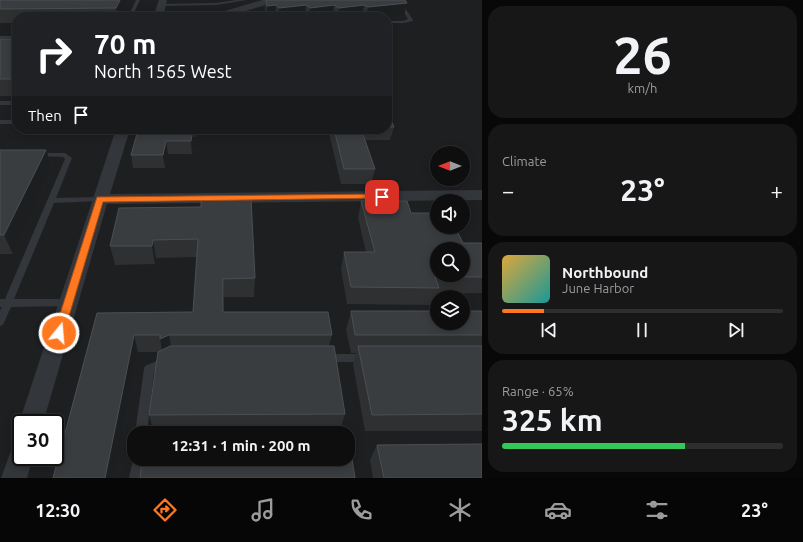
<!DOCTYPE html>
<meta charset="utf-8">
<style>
:root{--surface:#0e0e0f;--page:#171718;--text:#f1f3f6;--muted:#9b9c9e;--line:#2e2e2f;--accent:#ff7820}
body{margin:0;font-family:Ubuntu,sans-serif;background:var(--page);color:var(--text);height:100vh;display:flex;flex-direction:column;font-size:15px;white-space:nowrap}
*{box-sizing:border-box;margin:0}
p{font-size:13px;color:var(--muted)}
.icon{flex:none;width:22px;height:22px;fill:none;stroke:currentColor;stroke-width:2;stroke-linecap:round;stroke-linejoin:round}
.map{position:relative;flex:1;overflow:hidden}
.details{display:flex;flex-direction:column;gap:6px;padding:6px;background:#080808;width:321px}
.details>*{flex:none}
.banner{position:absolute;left:12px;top:12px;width:380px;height:122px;border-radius:16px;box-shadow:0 2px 10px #0003,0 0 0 1px var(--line);background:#202124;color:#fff;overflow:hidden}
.needle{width:26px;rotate:270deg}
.buttons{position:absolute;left:430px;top:146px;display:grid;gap:8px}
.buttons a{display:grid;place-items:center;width:40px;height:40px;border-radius:50%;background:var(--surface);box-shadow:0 2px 10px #0003,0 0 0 1px var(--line);font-size:20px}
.speed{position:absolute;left:12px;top:414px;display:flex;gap:8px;font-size:20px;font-weight:700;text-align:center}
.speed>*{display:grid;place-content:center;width:52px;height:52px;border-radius:50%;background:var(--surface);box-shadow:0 2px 10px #0003,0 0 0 1px var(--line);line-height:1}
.speed .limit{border:2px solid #111;border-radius:6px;background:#fff;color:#111}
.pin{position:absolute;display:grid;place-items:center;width:34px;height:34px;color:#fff;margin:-17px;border-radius:8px;box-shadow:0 2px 6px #0006}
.me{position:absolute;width:44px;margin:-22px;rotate:17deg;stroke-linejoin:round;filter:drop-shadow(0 0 3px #0008)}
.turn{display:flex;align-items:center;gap:14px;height:84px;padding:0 16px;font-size:18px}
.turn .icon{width:52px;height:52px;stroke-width:2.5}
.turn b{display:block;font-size:28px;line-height:34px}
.then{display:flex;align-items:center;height:38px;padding:0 16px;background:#0003;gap:8px;font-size:15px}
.big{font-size:30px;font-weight:600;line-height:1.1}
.details .tile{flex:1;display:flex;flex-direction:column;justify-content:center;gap:6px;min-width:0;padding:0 14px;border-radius:16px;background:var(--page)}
.details .dial{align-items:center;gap:0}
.dial b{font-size:52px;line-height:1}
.song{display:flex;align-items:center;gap:12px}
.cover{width:48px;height:48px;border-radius:6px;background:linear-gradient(135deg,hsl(40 70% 55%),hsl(180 70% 35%))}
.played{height:4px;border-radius:2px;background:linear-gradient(90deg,var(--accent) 15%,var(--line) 15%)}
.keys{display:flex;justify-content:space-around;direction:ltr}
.heat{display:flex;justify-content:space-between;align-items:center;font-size:22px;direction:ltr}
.charge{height:6px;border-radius:3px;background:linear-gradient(90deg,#34c759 65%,var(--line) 0)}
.trip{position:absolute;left:127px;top:426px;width:228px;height:40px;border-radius:16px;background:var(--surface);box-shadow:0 2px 10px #0003,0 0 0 1px var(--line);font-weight:600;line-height:40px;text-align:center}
.dock{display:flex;height:64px;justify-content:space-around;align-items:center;background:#060606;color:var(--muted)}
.dock .icon{width:28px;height:28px}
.dock .active{color:var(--accent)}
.dock b{font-size:18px;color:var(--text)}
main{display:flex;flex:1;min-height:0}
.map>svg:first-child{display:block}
</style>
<main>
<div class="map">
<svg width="482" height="478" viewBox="0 0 482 478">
<rect width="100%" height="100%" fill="#121314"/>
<path fill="#1e1f21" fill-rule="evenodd" d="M0 0H482V478H0ZM17 17H387V129H17ZM437 153H463V179H437ZM437 201H463V227H437ZM437 249H463V275H437ZM437 297H463V323H437ZM21 423H55V457H21ZM134 433H348V459H134Z"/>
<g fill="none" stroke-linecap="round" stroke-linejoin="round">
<g fill="#33363a" fill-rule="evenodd">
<polygon points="136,0 140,0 132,17 128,17"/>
<polygon points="236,0 247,0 216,5 162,6 160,5 162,4 216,3"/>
<polygon points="396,0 400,0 413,20 413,21 403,23 387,23 387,21 403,21 408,19"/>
<rect x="0" y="36" width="17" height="2"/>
<rect x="0" y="101" width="17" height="4"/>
<rect x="0" y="120" width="17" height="4"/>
<polygon points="39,153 65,153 72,158 56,198 100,197 104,199 100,201 54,203 14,299 68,299 71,300 73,303 71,306 11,307 3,325 0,326 0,311 2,307 0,307 0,299 5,299 65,159 63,157 37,156 37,154"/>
<polygon points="325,354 365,354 369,355 370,358 369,361 365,362 325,362 321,361 320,358 321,355"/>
<polygon points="166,357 170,358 171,361 170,364 154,372 147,433 135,433 144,369 145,366"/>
<polygon points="134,455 134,459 144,459 141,478 129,478"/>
</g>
<g fill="#33363a" fill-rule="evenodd">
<polygon points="159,0 167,0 163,17 153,17"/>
<polygon points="262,0 277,0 276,2 225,17 209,17 211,15"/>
<polygon points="116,129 130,129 110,194 482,190 482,200 107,204 43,423 21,423 21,427 19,423"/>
<polygon points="21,445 21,457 33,457 27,478 1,478 12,448"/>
</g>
</g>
<g fill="#2e3032">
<polygon points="0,0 128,0 121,17 17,17 17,23 0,23"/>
<polygon points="266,0 405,0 404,16 387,18 387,17 266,17 265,7"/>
<rect x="0" y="39" width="17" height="57"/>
<polygon points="387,111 394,127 390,140 365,140 375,169 371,184 341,184 328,129 387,129"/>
<polygon points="163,129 197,129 196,137 194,137 192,154 168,154 165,168 133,168 131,155"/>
<polygon points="0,150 46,150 52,168 13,254 0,254"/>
<polygon points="361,201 411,213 463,243 482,243 482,293 436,294 431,305 347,304 341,269 344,252 366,252 358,218"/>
<polygon points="201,207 255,278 254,297 224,297 224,312 332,335 329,346 345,414 340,430 154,432 149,415 158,352 138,352 115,478 53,478 97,313 193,312 197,257 156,258 155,264 115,265 110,246"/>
<polygon points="351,311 482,311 482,431 365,431 353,364 356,353 351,353 346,330"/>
<polygon points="377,445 482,478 373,478 370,460"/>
</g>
<g fill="#1d1e20">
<polygon points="120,0 128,0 121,17 118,17 116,8"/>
<polygon points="407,3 404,16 387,18 387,17 366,17 368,7"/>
<polygon points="276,5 275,17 267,17 267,6"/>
<polygon points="306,5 305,17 278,17 279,8"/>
<polygon points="334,5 333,17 309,17 310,8"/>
<polygon points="364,5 362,17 338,17 339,8"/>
<polygon points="193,129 194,129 194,137 192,154 191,141"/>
<polygon points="195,129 197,129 196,137"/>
<polygon points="166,141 168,154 165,168 163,155"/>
<polygon points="46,150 52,168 13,254 4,235"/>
<polygon points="153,240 156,258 155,264 152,246"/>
<polygon points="223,279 224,297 224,330 223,312"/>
<polygon points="134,335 138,352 115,478 105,478"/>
<polygon points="169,335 172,352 163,356 160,339"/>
</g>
<g fill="#3a3d40" stroke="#4b4f53" fill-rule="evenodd">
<polygon points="0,0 120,0 116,8 0,9"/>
<polygon points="266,0 405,0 407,3 368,7 364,5 339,8 334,5 310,8 306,5 279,8 276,5 267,6"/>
<rect x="0" y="39" width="17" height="40"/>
<polygon points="387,111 394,127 387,127"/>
<polygon points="163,129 193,129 191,141 166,141 163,155 131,155 138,130 163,130"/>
<polygon points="334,129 361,129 375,169 344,169"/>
<polygon points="0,150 46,150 4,235 0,235"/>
<polygon points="251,198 255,278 223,279 223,312 328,312 332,335 169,335 160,339 160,335 134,335 105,478 53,478 97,313 193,312 198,239 153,240 152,246 110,246 119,208 201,207 201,199"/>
<path d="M361 201H407L411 213H437V227H455L463 243H482V277H435L439 288 351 287 344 252H375ZM437 249H463V275H437Z"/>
<polygon points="351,311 437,311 437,323 463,323 463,311 482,311 482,335 355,335"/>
<polygon points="170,346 334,346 345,414 149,415 158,352"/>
<polygon points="358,346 482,346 482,414 372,415"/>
<polygon points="482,444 482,478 384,478 377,445"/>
<polygon points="348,446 350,446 355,478 140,478 142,459 348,459"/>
</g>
<polygon fill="#ff7820" stroke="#a64e15" points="382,194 386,197 385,198 103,202 64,333 63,336 59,337 55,336 54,333 97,197"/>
</svg>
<div class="buttons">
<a><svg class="needle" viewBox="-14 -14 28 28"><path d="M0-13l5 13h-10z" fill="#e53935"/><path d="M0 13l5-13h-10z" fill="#9b9c9e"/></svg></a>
<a><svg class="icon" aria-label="sound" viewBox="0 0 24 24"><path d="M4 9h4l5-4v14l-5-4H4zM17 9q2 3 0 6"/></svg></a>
<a><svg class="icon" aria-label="search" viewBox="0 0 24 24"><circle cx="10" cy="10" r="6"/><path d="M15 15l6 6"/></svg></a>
<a><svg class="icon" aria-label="layers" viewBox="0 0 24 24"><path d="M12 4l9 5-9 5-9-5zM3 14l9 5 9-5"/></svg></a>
</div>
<div class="speed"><div class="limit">30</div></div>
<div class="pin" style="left:382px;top:197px;background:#d93025"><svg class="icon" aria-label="arrive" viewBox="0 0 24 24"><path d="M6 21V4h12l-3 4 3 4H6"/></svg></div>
<svg class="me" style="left:59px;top:333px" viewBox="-20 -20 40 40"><circle r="17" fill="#ff7820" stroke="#fff" stroke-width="3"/><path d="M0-11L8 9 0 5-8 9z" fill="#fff"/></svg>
<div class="trip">12:31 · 1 min · 200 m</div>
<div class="banner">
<div class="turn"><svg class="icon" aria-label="right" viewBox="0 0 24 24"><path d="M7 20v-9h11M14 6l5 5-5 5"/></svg><div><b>70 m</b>North 1565 West</div></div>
<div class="then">Then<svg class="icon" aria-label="arrive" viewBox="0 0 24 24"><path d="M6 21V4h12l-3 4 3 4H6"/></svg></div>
</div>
</div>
<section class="details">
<div class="tile dial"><b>26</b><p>km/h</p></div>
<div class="tile"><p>Climate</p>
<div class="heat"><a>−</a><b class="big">23°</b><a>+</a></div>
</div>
<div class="tile">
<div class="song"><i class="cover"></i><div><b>Northbound</b><p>June Harbor</p></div></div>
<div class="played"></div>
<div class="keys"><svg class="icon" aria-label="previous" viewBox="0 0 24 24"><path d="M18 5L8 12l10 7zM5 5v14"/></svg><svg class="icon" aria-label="pause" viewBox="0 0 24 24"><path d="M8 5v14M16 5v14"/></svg><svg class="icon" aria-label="next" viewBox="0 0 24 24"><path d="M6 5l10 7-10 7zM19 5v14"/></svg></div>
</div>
<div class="tile"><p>Range · 65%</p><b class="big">325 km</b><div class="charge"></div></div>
</section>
</main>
<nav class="dock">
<b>12:30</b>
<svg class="icon active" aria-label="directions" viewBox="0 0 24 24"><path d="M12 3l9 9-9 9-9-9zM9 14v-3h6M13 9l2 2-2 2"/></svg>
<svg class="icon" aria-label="music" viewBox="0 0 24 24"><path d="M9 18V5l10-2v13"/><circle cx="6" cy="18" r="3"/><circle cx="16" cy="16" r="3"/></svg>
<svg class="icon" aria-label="phone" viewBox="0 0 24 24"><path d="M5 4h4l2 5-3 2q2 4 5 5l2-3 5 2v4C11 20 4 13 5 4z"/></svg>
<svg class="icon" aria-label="climate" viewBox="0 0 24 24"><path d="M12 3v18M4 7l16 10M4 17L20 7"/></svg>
<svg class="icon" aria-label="car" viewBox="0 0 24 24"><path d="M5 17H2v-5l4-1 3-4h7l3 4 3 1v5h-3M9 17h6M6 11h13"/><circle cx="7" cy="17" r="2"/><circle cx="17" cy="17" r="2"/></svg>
<svg class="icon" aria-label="filters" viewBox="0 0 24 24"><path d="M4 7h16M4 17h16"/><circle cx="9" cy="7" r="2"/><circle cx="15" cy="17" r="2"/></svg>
<b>23°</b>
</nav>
